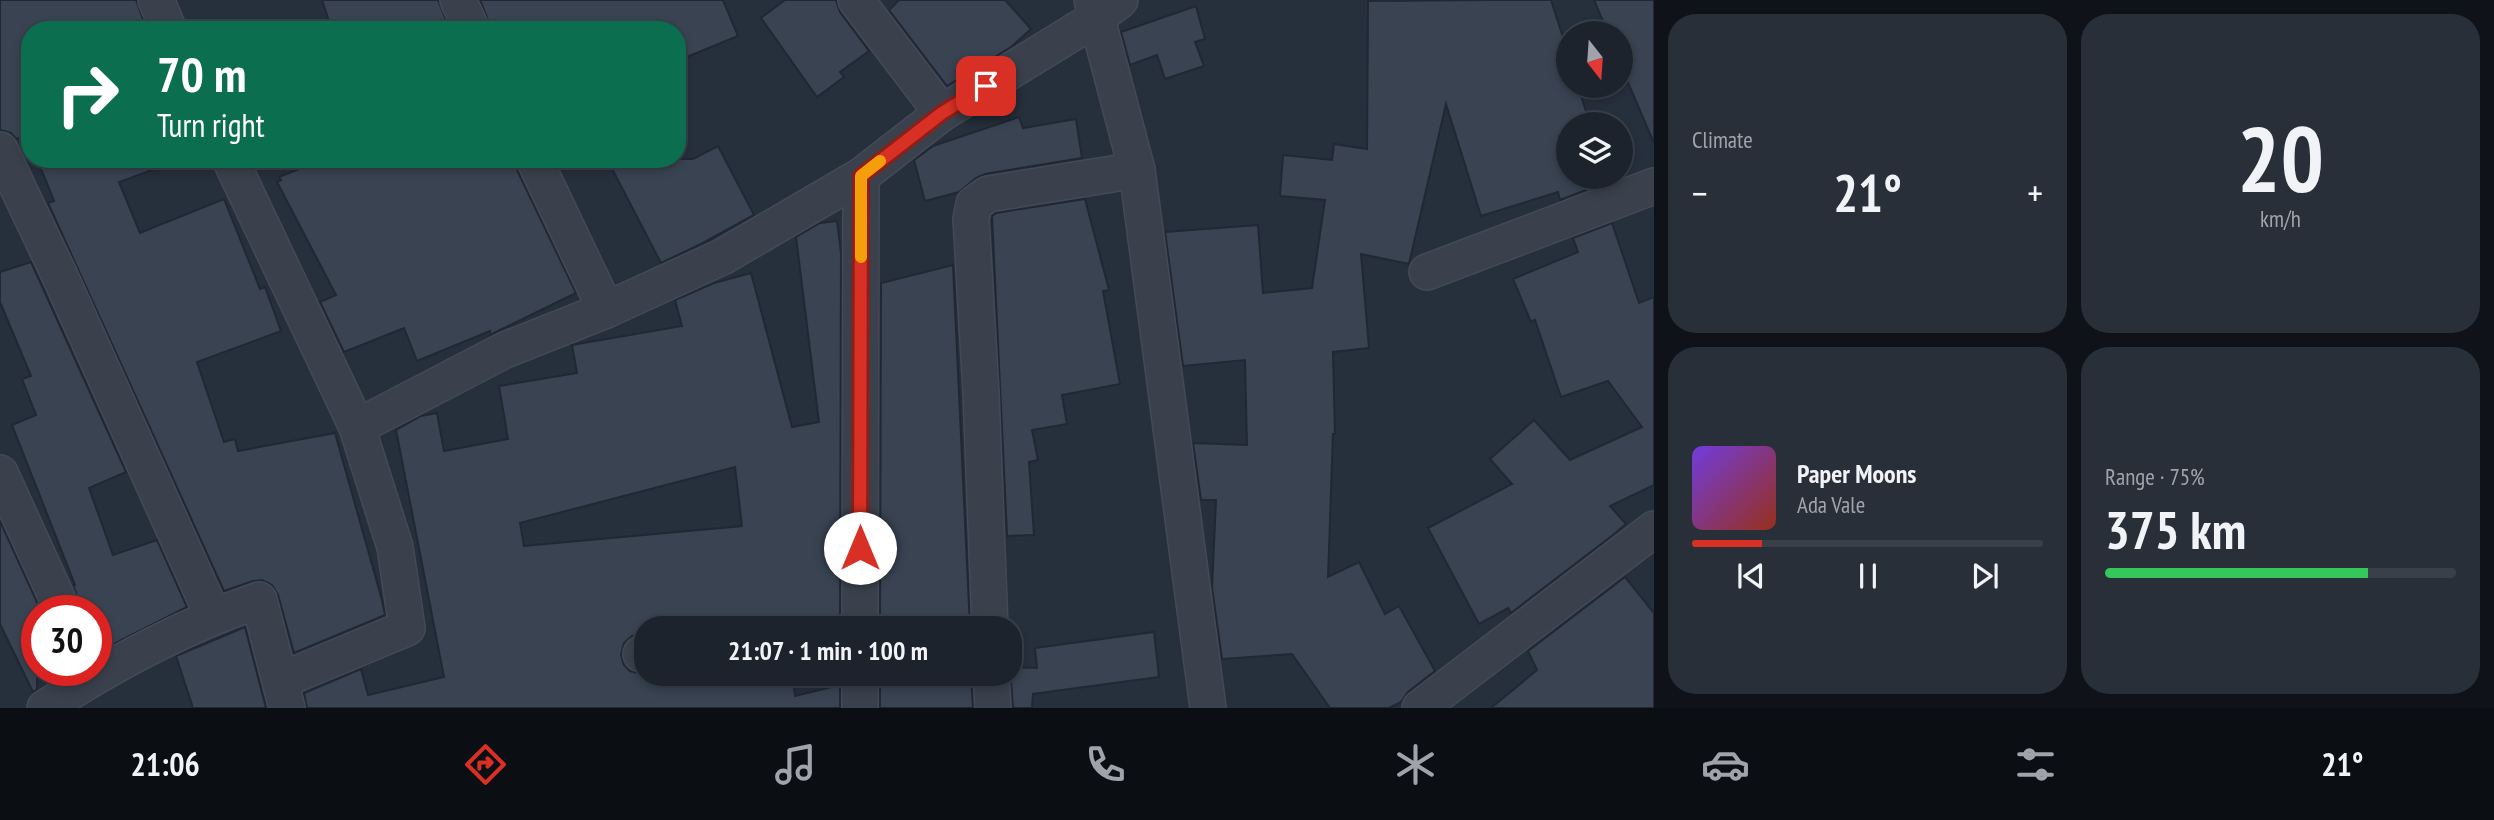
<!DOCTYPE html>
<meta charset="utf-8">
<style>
:root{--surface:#1c232d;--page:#292f39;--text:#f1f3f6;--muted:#a0a4aa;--line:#3a4049;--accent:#d93025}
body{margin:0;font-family:"PT Sans Narrow",sans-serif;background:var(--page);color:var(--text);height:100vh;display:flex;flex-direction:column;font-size:26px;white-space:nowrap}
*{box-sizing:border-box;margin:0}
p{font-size:23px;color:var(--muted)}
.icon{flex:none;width:38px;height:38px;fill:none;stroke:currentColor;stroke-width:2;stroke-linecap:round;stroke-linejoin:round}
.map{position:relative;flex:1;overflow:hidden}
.sheet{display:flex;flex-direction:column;gap:14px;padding:14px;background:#0f1319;width:840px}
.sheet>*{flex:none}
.guide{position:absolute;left:21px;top:21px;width:665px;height:147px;border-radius:28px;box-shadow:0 4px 10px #0003,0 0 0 2px var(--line);background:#0b6e4f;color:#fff;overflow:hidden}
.needle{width:46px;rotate:163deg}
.controls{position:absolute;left:1556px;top:21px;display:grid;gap:14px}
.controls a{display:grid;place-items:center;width:77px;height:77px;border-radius:50%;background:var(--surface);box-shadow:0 4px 10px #0003,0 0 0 2px var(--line);font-size:35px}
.speed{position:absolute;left:21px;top:595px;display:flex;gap:14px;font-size:35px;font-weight:700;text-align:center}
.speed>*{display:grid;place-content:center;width:91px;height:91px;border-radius:50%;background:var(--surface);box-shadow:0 4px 10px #0003,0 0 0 2px var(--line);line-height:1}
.speed .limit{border:10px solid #d22;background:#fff;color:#111}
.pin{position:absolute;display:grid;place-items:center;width:60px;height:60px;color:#fff;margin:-30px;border-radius:14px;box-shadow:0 4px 10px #0006}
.me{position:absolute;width:77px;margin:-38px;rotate:0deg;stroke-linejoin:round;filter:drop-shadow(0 0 5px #0008)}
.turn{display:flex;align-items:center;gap:24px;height:147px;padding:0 21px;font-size:32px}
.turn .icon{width:91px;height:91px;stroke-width:2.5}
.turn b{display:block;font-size:49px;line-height:60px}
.big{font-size:52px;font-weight:800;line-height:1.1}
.sheet .tile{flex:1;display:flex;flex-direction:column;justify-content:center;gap:10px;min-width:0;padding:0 24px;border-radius:28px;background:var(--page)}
.sheet .dial{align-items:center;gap:0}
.dial b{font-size:91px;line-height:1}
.song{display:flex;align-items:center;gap:21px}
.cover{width:84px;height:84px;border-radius:10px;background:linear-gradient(135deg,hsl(260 70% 55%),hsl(10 70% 35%))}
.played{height:7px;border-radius:4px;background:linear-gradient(90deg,var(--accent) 20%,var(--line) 20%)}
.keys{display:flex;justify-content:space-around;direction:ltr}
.heat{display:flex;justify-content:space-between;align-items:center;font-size:38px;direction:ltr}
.charge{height:10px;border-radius:5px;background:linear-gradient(90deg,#34c759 75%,var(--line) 0)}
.sheet .tiles{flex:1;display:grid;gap:14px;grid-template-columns:repeat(2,1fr)}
.trip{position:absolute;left:634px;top:616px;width:388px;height:70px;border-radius:28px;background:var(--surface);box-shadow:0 4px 10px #0003,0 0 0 2px var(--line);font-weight:800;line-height:70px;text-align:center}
.menu{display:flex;height:112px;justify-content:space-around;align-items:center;background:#0b0e12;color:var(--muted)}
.menu .icon{width:49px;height:49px}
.menu .active{color:var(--accent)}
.menu b{font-size:32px;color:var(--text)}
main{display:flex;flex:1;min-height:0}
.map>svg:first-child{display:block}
</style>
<main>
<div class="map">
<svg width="1654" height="708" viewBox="0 0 1654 708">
<rect width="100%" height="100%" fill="#262f3c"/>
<g fill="#394352" stroke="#212833" stroke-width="2" fill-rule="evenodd">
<polygon points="0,0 136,0 147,30 30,30 30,134 16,139 11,133 0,130"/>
<polygon points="322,0 438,0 450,30 332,30"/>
<polygon points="480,0 723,0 738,36 677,61 677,30 492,30"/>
<polygon points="785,0 836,0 840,12 869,51 840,72 844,77 817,97 761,18"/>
<polygon points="899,0 1005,0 1031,29 1011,47 947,86 889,10"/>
<polygon points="1493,0 1551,0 1568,53 1568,86 1578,86 1590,124 1568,124 1568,177 1607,177 1597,180 1599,185 1560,200 1558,192 1481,216 1446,104 1409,264 1361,254 1369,348 1333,352 1335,434 1333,434 1328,577 1359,562 1385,614 1399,606 1435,671 1408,692 1401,702 1389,708 1330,708 1292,654 1222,659 1212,588 1216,500 1201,500 1193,443 1247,445 1245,360 1183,366 1165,232 1258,225 1263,293 1312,288 1325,200 1280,196 1283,155 1332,160 1334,144 1367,149 1368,1"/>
<polygon points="1594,0 1654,0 1654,143 1620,64 1620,33 1608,33"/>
<polygon points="1196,6 1205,39 1195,42 1204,66 1165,79 1157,55 1130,65 1121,32"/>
<polygon points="1019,117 1023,128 1076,119 1082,158 985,174 976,178 959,192 925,201 914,160 933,146"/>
<polygon points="718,146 754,215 701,244 661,263 607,159 693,159"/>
<polygon points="37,159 170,159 171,163 119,182 140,233 224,199 260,289 265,287 281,331 197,362 224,442 235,439 238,451 335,433 382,600 385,615 294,653 278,595 272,585 262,580 253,581 224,591 48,203 54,201"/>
<polygon points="324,159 514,159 516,168 576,293 490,335 490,331 417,361 404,328 344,352 320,302 336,295 277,182 281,180 279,177"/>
<polygon points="556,159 587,159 562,170"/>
<polygon points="1085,199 1109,290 1103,291 1120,384 1062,395 1067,424 1032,430 1038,460 1029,462 1034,535 1007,536 992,216 996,213"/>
<path d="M837 221 841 253 840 628H646V634L632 636 624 643 621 655 624 665 630 671 641 674H793L795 696 840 685V708H307L304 693 361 669 368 695 444 677 396 430 421 416 437 413 444 451 508 439 499 386 577 373 572 345 682 326 675 300 714 283 751 273 792 427 819 422 796 237 820 223ZM735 467 742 526 524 546 520 523Z"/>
<polygon points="1612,223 1639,303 1654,297 1654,485 1610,506 1626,524 1613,535 1511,613 1508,608 1479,624 1428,528 1512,484 1490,459 1534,420 1570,460 1642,427 1608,381 1561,397 1535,320 1531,322 1513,279 1578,252 1573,238"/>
<polygon points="31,262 126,472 89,488 113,555 157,540 187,607 102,650 96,632 96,611 83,611 73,585 75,585 12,425 36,415 22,379 31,376 0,302 0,272"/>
<polygon points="953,265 970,628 880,628 881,283"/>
<polygon points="0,521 41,611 37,611 37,689 33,692 0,624"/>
<polygon points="1625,577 1654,613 1654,708 1491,708 1537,670 1528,651"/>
<polygon points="245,627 266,708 193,708 176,656"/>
<polygon points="1154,632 1159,677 1033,694 1032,708 1013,708 1010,667 1037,668 1035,648"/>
<polygon points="884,674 971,674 973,708 880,708 880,675"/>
</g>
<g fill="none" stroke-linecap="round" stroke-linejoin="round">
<defs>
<g id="minor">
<polyline points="156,0 169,30"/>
<polyline points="458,0 472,30"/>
<polyline points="1092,0 1137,170 1208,708"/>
<polyline points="942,113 1095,19 1120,0"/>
<polyline points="0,150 59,274 213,616"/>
<polyline points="230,159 357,427 395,547 407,628 282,680"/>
<polyline points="534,159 606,310"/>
<polyline points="1427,272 1654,186"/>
<polyline points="357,427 505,350 606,310 722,257 861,176 942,113 856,0"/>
<polyline points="0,473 63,611"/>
<polyline points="860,628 861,176"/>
<polyline points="990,628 981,393 971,219 974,204 988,194 1137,170"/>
<polyline points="641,654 646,654"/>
<polyline points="991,674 993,708"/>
<path d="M45 708C112 664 184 626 259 600L287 708"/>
<polyline points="860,708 860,674"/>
<polyline points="1420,708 1654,529"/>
</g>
</defs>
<use href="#minor" stroke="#434a55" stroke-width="38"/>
<use href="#minor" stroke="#3a414c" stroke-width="35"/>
</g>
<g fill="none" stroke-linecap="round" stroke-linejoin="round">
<defs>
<polyline id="route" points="860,548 861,176 942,113 986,86"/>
</defs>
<use href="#route" stroke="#8d1f18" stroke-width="18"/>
<use href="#route" stroke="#d93025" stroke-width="12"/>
<polyline stroke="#f59e0b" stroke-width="12" points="861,257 861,176 880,161"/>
</g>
</svg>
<div class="controls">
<a><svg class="needle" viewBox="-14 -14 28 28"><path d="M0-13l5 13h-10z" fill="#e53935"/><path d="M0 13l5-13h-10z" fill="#a0a4aa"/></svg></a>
<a><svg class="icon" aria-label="layers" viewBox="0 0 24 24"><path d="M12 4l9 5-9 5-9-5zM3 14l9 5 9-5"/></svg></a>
</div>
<div class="speed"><div class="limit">30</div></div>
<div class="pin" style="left:986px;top:86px;background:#d93025"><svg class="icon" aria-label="arrive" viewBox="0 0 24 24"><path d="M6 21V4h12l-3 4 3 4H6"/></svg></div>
<svg class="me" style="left:860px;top:548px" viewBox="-20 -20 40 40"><circle r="19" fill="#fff"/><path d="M0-13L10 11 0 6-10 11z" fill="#d93025"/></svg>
<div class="trip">21:07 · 1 min · 100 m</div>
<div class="guide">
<div class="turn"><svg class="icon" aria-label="right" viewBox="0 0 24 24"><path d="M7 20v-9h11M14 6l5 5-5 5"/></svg><div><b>70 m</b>Turn right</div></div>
</div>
</div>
<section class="sheet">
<div class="tiles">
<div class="tile"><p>Climate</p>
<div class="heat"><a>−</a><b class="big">21°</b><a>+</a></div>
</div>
<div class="tile dial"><b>20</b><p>km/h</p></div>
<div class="tile">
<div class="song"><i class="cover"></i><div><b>Paper Moons</b><p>Ada Vale</p></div></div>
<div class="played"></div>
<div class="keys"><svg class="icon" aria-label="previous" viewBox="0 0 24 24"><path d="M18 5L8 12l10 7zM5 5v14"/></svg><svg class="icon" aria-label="pause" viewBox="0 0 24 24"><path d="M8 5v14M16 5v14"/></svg><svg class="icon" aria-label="next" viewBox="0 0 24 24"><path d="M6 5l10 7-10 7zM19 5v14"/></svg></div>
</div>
<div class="tile"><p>Range · 75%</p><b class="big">375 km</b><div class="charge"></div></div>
</div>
</section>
</main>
<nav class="menu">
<b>21:06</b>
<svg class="icon active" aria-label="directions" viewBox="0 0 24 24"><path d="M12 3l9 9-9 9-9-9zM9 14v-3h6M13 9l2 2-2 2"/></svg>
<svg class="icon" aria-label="music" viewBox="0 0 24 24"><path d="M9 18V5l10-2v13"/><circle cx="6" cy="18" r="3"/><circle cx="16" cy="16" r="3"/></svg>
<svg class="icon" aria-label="phone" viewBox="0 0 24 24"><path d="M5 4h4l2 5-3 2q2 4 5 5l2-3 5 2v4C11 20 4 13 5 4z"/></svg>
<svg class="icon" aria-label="climate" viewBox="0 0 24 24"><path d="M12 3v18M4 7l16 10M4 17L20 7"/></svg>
<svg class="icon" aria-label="car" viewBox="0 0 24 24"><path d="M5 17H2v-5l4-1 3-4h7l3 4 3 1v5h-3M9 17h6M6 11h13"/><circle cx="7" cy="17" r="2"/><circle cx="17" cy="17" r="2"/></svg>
<svg class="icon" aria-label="filters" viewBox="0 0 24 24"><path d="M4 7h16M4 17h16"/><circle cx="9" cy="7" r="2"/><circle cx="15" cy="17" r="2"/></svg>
<b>21°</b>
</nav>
